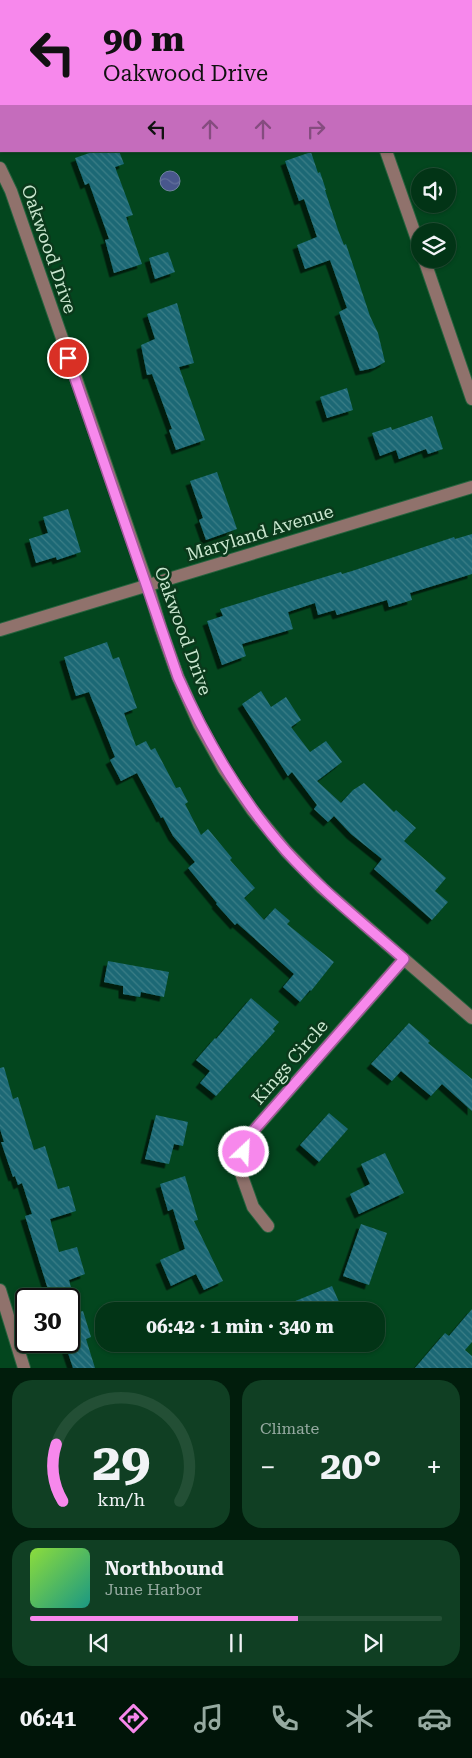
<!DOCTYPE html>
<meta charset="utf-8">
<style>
:root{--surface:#023416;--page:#103f23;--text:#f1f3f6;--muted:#96aaa1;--line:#234f35;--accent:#f788ec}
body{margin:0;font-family:"Roboto Serif",serif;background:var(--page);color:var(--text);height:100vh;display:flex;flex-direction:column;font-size:19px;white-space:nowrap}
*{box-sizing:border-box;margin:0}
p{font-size:16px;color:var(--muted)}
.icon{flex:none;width:28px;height:28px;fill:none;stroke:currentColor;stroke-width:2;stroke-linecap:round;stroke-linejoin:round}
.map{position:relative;height:1368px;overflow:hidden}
.side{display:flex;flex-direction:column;gap:12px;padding:12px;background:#011d0c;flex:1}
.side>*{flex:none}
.top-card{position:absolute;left:0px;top:0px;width:472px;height:152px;box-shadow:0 1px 4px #0004,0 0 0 1px var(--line);background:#f788ec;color:#111;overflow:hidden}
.controls{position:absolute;left:411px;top:168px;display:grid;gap:10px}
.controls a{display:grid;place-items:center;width:45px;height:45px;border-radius:50%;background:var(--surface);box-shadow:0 1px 4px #0004,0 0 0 1px var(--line);font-size:25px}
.speed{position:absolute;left:15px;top:1288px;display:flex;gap:10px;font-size:25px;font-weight:700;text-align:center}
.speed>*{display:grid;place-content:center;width:65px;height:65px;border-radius:50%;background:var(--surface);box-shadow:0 1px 4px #0004,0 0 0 1px var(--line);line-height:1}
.speed .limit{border:2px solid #111;border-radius:8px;background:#fff;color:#111}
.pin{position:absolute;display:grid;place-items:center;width:42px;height:42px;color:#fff;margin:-21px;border:2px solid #fff;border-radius:50%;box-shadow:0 1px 5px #0007}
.me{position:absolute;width:55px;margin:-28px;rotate:25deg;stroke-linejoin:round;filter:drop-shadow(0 0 4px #0008)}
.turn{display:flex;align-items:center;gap:18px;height:105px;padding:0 20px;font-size:22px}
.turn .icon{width:65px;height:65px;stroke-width:2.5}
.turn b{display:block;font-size:35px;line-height:42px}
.lanes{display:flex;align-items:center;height:48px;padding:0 20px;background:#0003;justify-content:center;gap:25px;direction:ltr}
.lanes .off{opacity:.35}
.big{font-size:38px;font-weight:700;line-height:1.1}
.side .tile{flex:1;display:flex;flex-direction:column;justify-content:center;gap:8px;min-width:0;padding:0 18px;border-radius:20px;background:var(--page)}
.side .dial{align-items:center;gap:0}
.dial svg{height:130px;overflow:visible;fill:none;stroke:var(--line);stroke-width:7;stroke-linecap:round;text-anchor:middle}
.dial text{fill:var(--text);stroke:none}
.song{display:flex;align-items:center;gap:15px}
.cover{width:60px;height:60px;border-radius:8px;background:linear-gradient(135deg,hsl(90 70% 55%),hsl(170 70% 35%))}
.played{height:5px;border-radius:2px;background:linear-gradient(90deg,var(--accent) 65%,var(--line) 65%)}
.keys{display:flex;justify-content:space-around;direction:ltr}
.heat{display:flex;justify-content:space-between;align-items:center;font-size:28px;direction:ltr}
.side .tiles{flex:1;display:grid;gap:12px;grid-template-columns:1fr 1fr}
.tile:last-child{grid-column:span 2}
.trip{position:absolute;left:95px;top:1302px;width:290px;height:50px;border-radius:20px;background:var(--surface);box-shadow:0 1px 4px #0004,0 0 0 1px var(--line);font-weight:700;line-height:50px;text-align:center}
.menu{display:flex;height:80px;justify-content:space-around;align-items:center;background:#011509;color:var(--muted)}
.menu .icon{width:35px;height:35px}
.menu .selected{color:var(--accent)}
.menu b{font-size:22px;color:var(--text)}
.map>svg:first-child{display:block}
</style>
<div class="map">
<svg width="472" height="1368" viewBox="0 0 472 1368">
<defs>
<pattern id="water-waves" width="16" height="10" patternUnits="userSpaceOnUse" patternTransform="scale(1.25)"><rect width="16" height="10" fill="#48578c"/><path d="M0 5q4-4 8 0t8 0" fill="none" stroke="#616f9b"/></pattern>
<pattern id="building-back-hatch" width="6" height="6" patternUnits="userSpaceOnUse" patternTransform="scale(1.25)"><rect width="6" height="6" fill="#1b6874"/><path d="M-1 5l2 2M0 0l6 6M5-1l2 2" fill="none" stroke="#3b7e87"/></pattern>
<filter id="shadow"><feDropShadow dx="-4.5" dy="4.5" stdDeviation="0" flood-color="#0009"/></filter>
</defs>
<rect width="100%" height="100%" fill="#03461e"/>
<circle fill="url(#water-waves)" stroke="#6f82a0" cx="170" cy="181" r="10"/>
<g fill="url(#building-back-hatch)" filter="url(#shadow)">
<polygon points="95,151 119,151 124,164 115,167 133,215 126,217 142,264 114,273 105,240 109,239 89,183 85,185 75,158"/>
<polygon points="311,152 318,173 320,172 326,190 325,190 338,230 344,245 346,244 370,316 378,333 385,362 374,368 360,371 339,312 347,308 330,260 305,269 297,245 317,237 304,199 299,201 285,161"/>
<polygon points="168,252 175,272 155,279 149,258"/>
<polygon points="177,303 194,363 179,367 205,440 176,450 169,430 172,429 152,374 147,375 141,345 155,339 147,314"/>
<polygon points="347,388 353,410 327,418 320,397"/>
<polygon points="432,416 443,449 428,454 426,449 399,459 396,450 380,456 372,433 391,427 392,430"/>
<polygon points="217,472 237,529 206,540 199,520 203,518 190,481"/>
<polygon points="68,509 81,552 57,560 56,557 36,563 29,539 48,533 43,517"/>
<polygon points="472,534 472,574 410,593 412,600 389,607 387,600 337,615 335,610 318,615 315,603 288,612 293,629 242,644 246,656 222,665 207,621 223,616 220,609 341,572 342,574 352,571 454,537 455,539"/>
<polygon points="107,642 113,659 119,657 137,708 124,713 136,746 146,741 151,750 155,748 176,788 180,787 188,802 185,804 201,835 208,829 232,858 230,860 255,888 244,898 264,920 275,908 290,921 287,924 334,962 311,991 310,990 300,1002 283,987 294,974 237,923 235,925 216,904 217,903 188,868 195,862 173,836 163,817 161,818 137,773 121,781 110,760 115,757 89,692 76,696 64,657"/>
<polygon points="261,691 271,707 286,697 301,720 291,727 310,752 326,741 342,762 317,781 341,803 353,790 364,783 394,812 396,810 416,828 404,841 446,878 435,891 448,902 432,920 374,869 382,859 351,834 334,816 328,822 314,809 317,805 292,772 288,776 242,704"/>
<polygon points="108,961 169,972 164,997 141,992 140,997 123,994 123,986 104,982"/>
<polygon points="251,998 279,1022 273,1029 275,1031 216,1096 200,1083 210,1071 196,1060 215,1038 216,1039"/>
<polygon points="409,1023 430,1041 428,1043 472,1079 472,1111 442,1084 431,1096 401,1071 392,1081 371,1064"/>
<polygon points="4,1067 13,1099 18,1097 34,1150 45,1146 58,1189 69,1186 76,1211 50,1219 59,1252 77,1247 85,1274 69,1280 74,1299 51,1299 25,1216 32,1214 22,1183 18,1185 15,1176 13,1177 1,1142 4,1142 0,1129 0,1068"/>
<polygon points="329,1113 348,1129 319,1162 300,1145"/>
<polygon points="156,1115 188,1122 183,1146 174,1144 169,1164 145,1159"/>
<polygon points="385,1153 404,1193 359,1214 350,1194 370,1184 361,1164"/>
<polygon points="185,1176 198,1220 194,1221 223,1281 204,1290 196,1274 171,1286 160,1260 185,1249 173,1209 168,1211 160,1184"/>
<polygon points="361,1224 387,1233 369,1285 343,1276"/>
<polygon points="332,1286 343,1311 271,1311"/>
<polygon points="472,1309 472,1342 465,1350 472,1356 472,1368 415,1368 445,1333 449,1336"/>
<polygon points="83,1311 91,1337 86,1339 95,1368 73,1368 64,1341 69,1341 69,1315"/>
</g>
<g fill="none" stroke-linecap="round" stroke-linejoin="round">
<defs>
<g id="minor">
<polyline points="334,0 335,1"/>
<polyline points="386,151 420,248"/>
<polyline points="0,168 11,191 148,586 161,629 178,677 199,724 224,769 253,811 286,851 322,888 472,1018"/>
<polyline points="424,259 472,399"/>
<polyline points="0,630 472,487"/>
<polyline points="268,1226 253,1207 239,1168 248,1137 404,959"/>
<polyline points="0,1290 24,1368"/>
</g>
</defs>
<use href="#minor" stroke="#27633e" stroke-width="14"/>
<use href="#minor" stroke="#90726c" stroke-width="12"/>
</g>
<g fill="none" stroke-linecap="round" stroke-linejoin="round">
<defs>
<path id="route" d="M68 358 178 677C206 740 240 799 286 851 321 890 364 924 404 959L248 1137 244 1152"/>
</defs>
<use href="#route" stroke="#a15899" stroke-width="12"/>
<use href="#route" stroke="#f788ec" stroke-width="9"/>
</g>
<g text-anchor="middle" stroke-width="5" stroke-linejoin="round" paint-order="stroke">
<g font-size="18" fill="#c9e7cf" stroke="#0a391b">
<text transform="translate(49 249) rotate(71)" y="6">Oakwood Drive</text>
<text transform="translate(260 533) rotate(-17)" y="6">Maryland Avenue</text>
<text transform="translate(183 631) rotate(70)" y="6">Oakwood Drive</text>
<text transform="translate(290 1062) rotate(-49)" y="6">Kings Circle</text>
</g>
</g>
</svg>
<div class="controls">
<a><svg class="icon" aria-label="sound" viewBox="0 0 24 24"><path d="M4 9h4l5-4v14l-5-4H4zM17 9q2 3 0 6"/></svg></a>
<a><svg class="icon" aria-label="layers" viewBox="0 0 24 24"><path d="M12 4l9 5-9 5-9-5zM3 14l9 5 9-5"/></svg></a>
</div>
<div class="speed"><div class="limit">30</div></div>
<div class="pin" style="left:68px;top:358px;background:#d93025"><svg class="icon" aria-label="arrive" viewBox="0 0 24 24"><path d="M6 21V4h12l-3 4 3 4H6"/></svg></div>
<svg class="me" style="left:244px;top:1152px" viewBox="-20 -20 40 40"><circle r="17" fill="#f788ec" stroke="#fff" stroke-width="3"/><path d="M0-11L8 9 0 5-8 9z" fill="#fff"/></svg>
<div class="trip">06:42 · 1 min · 340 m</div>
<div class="top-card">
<div class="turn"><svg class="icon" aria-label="left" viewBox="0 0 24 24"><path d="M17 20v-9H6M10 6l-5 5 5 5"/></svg><div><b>90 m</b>Oakwood Drive</div></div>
<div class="lanes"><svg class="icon" aria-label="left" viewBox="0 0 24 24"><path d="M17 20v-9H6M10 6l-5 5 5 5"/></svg><svg class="icon off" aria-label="ahead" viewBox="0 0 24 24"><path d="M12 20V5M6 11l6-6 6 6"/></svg><svg class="icon off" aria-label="ahead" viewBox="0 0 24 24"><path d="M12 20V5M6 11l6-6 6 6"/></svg><svg class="icon off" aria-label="right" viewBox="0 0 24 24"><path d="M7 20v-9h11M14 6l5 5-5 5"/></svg></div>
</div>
</div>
<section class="side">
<div class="tiles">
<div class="tile dial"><svg viewBox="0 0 100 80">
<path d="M14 69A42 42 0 1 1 86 69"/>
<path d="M14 69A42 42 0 0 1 10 34" stroke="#f788ec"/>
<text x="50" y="56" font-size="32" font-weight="700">29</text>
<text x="50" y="72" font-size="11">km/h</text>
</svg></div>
<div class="tile"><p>Climate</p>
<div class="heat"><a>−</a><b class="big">20°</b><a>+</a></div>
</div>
<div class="tile">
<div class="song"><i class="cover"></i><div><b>Northbound</b><p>June Harbor</p></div></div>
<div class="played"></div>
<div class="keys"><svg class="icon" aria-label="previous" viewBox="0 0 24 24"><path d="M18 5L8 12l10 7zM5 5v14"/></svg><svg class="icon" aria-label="pause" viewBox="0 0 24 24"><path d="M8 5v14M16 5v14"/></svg><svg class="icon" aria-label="next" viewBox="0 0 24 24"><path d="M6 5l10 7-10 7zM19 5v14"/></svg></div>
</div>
</div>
</section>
<nav class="menu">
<b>06:41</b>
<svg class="icon selected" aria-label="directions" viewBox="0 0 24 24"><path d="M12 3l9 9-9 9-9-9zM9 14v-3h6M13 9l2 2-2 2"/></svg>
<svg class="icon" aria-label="music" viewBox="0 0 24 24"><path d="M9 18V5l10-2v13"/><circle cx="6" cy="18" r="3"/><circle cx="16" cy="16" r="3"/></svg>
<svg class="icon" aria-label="phone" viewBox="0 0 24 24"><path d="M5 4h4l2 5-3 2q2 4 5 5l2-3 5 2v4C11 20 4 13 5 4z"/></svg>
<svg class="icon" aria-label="climate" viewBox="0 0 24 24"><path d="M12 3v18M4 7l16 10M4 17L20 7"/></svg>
<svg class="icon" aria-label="car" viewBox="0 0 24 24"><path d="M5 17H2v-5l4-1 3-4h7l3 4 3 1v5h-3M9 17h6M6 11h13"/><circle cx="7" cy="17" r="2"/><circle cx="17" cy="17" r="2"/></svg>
</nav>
